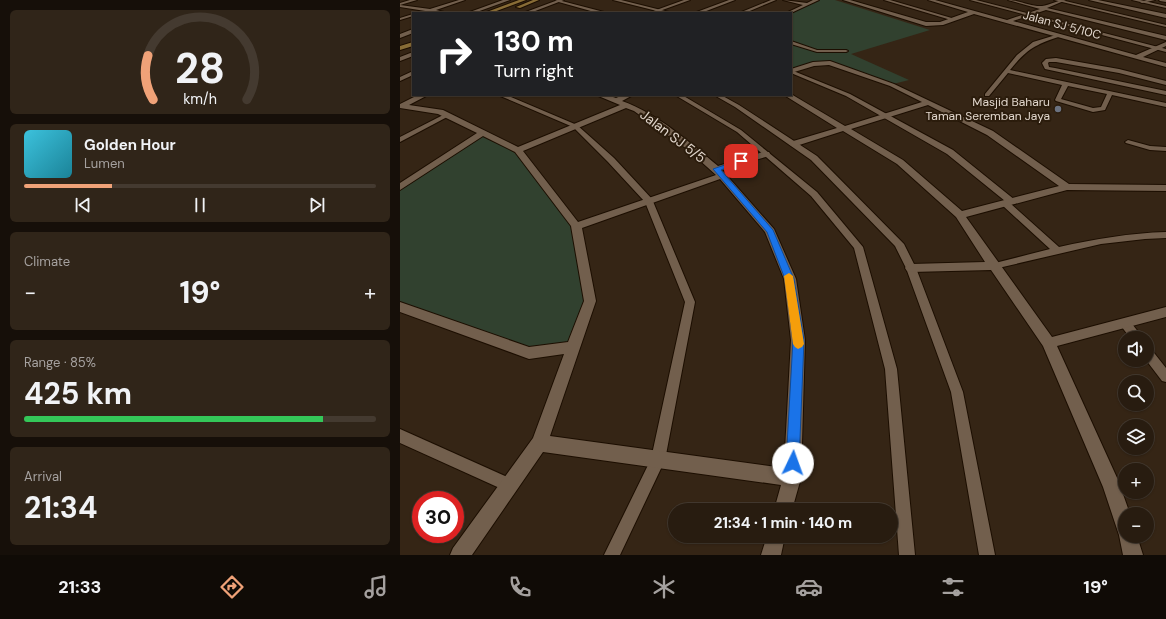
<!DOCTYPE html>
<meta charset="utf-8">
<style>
:root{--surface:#281c10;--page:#302519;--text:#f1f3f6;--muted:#a5a19f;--line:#443a30;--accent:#f0a278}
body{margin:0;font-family:"DM Sans",sans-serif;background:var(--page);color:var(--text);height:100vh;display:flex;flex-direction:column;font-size:15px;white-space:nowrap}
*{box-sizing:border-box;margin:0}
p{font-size:13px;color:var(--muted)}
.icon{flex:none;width:22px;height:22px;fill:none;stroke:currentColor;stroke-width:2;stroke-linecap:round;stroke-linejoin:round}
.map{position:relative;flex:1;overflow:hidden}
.sheet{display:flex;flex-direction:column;gap:10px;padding:10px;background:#160f09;width:400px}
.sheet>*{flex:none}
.guide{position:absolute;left:12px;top:12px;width:380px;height:84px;border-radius:0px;box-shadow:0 1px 3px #0004,0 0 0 1px var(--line);background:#202124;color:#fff;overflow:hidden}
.fabs{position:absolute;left:718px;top:331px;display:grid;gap:8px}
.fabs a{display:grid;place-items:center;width:36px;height:36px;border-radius:50%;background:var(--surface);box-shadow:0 1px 3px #0004,0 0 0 1px var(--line);font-size:20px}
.speed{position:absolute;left:12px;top:491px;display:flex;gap:8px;font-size:20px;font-weight:700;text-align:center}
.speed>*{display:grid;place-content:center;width:52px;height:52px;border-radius:50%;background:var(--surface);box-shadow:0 1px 3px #0004,0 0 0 1px var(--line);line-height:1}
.speed .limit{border:6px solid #d22;background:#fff;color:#111}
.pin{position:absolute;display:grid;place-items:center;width:34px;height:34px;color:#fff;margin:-17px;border-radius:8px;box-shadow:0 2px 6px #0006}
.me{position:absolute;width:44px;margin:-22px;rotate:3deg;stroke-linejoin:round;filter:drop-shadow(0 0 3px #0008)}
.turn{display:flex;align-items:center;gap:14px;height:84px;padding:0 16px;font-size:18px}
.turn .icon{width:52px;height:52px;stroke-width:2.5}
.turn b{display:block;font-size:28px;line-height:34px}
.big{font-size:30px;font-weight:700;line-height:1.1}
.sheet .widget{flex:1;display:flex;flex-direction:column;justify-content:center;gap:6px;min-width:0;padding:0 14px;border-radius:6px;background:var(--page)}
.sheet .dial{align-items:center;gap:0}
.dial svg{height:104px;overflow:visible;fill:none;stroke:var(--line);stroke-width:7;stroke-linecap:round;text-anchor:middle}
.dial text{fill:var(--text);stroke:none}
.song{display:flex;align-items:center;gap:12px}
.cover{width:48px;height:48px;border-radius:6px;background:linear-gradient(135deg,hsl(190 70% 55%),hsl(190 70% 35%))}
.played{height:4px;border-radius:2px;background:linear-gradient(90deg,var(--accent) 25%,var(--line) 25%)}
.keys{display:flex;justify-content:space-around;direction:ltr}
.heat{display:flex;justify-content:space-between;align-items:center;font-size:22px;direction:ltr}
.charge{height:6px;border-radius:3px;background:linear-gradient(90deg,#34c759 85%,var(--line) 0)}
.trip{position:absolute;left:268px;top:503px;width:230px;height:40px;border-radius:20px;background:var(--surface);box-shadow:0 1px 3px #0004,0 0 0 1px var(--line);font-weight:700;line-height:40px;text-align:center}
.dock{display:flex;height:64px;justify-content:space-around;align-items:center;background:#100b06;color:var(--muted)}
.dock .icon{width:28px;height:28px}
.dock .selected{color:var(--accent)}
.dock b{font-size:18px;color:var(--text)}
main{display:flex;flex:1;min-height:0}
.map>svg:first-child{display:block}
</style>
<main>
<section class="sheet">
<div class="widget dial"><svg viewBox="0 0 100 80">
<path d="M14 69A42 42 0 1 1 86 69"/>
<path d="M14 69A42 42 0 0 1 10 35" stroke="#f0a278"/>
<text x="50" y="56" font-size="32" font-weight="700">28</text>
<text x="50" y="72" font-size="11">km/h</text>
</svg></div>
<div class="widget">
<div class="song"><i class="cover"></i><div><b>Golden Hour</b><p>Lumen</p></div></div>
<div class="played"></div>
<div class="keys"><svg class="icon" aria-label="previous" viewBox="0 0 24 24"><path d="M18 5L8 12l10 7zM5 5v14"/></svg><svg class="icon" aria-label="pause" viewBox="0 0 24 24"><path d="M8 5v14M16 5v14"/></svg><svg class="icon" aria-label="next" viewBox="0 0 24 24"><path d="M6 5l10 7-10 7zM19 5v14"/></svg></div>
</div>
<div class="widget"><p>Climate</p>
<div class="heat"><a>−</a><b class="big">19°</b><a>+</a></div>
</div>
<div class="widget"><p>Range · 85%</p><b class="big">425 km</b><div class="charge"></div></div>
<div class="widget"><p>Arrival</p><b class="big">21:34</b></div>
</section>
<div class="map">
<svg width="766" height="555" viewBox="0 0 766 555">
<rect width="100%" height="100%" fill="#352515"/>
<g fill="#31412f">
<polygon points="418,0 435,0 530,30 451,54 509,80 493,84 431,62 391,70 391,13 390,13"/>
<polygon points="83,134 116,150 173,228 187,301 170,344 131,351 0,304 0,189"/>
</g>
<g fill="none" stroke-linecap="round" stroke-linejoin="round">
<defs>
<g id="lane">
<polygon points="59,0 65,0 36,10 48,13 38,13 0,7 0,5 30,9"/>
<polygon points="158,0 204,12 205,13 198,13 155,1"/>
<polygon points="284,0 290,0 254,13 248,13"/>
<polygon points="371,0 376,0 345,13 339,13"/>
<polygon points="484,0 490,0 555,19 551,20"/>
<polygon points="570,0 576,0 766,49 766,52"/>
<polygon points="654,0 661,0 766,25 766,27"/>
<polygon points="747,0 755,0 742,3 740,2"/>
<polygon points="759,0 766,0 766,2 760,1"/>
<polygon points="13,14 13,16 0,20 0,18"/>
<path d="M659 34 661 36C635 45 628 48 610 70L766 103V107L712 95 705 110 693 112 656 101 655 100 662 85 608 73 589 96H585V94L617 55 633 42ZM668 86 707 94 701 107 693 108 661 99Z"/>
<polygon points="391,41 417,50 446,50 448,51 446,52 417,52 391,44"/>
<polygon points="656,58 719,69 766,81 766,85 719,73 656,62 649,62 648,63 649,67 655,68 766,91 766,95 645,69 642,63 646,59"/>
<path d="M391 70 450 94 553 150 615 200 616 202 615 204H611L659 247C695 239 730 233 766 232V238L745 239 701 244 594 269 591 268 589 266 591 264 650 249 602 205 601 203 602 201H605L547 154 446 96 391 73Z"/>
<polygon points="13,71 13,75 0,81 0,77"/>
<polygon points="98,95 106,95 177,125 214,158 252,199 295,302 265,460 220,555 204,555 251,459 285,302 245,202 208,162 173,127"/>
<polygon points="275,95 282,95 341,130 417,192 463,247 497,369 515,555 499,555 485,369 454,248 411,196 337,132"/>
<polygon points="314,95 321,95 339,105 417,156 504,244 516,268 563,392 595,555 579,555 551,392 506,268 495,246 411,160 335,107"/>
<polygon points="47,113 49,114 49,116 0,142 0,137"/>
<polygon points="728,140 750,146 766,147 766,151 750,150 726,143 725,142"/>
<polygon points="725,319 729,320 743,338 730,338 719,323 721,320"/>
<polygon points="747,347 751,349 766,368 766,382 762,381 746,360"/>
<polygon points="0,429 114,480 116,485 114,490 109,492 104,490 0,443"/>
</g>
<g id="street">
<polygon points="10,0 17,0 0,5 0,3"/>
<polygon points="103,0 110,0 74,13 67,13"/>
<polygon points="158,0 164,0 130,13 123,13"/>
<polygon points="213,0 221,0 273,13 265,13"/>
<polygon points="329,0 335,0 301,13 294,13"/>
<polygon points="383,0 407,3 413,0 419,0 391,13 386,13 403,5"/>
<path d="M443 0H450L526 22H540L568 12 528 0H535L607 20 640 9 608 0C619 0 632 7 642 6 650 5 657 0 666 0L647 8 766 36V40L646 10 613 21 736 55 766 42V46L743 57 766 63V67L574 14 543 25 526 26Z"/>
<polygon points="689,0 698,0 766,14 766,18"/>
<polygon points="732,0 740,0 766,6 766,8"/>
<polygon points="13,29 13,33 0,38 0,34"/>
<polygon points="13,52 13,56 0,61 0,57"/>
<path d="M430 61 494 84 593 131 669 184 766 185V191L667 190 566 217 652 337 766 307V317L657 346 718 480 730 514H725V536H737L743 555H723L719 535 703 487 643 346 591 270 511 272 507 271 505 268 507 265 511 264 585 262 556 217 497 164 443 131 393 147 389 144 390 142 437 128 384 95H391V94L445 126 522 102 490 86 429 65 414 66 391 73V69L413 62ZM528 105 587 135 659 186 562 211 503 160 451 129Z"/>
<path d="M18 95H28L9 105 43 110 118 147 220 105 196 95H207L216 98 223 95H233L222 101C258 114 289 142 318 166L363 152H369L370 154 369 156 322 170 374 229 396 279 405 340 401 478 392 510H374L381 485 143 452 72 555H50L53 548 133 438 164 354 129 359 0 312V302L129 347 168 342 184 301 171 226 115 152 83 136 0 190V183L77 133 38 114 0 108V104ZM226 108 234 111 287 149 316 175 178 222 123 151ZM320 179 365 232 384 279 391 340 384 468 150 436 196 301 182 228Z"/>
<polygon points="367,536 385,536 381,555 361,555"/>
</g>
<g id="secondary">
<polygon points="119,0 126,0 91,13 84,13"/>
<polygon points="133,0 139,0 120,8 116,7"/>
<polygon points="13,42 13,46 0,50 0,46"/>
</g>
</defs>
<use href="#lane" stroke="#1c0e01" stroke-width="2"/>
<use href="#street" stroke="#1c0e01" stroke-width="2"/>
<use href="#secondary" stroke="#1c0e01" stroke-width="2"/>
<use href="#lane" fill="#725f4d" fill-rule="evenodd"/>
<use href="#street" fill="#725f4d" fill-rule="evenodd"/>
<use href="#secondary" fill="#886c36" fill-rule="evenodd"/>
</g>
<polygon fill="#1a73e8" stroke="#114b97" points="339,160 345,161 321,170 373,230 394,279 404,340 399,463 397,467 393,469 388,467 386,463 393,340 385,279 367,232 313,169"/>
<polygon fill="#f59e0b" points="389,273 393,276 404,344 402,347 398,349 395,347 393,344 384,276"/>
<circle fill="#6b7280" stroke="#2b1c0c" stroke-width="1.5" cx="658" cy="109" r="4"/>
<g text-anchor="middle" stroke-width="4" stroke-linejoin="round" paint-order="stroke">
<g font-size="12" fill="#e0d5cb" stroke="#2b1c0c">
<text transform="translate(662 25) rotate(15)" y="4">Jalan SJ 5/10C</text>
</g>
<g font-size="12" fill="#e0d5cb" stroke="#2b1c0c" text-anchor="end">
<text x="650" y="106">Masjid Baharu<tspan x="650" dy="14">Taman Seremban Jaya</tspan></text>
</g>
<g font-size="14" fill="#e0d5cb" stroke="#2b1c0c">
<text transform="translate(273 136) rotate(37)" y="5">Jalan SJ 5/5</text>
</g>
</g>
</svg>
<div class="fabs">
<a><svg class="icon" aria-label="sound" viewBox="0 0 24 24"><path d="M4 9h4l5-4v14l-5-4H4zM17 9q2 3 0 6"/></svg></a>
<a><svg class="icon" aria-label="search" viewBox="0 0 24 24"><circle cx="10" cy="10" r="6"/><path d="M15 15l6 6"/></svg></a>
<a><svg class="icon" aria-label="layers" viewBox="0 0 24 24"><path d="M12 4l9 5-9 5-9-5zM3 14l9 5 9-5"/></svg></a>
<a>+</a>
<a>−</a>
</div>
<div class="speed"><div class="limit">30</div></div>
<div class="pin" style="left:341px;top:161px;background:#d93025"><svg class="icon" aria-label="arrive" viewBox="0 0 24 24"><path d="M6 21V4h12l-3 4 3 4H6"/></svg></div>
<svg class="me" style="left:393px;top:463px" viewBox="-20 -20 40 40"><circle r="19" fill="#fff"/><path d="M0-13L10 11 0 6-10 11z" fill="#1a73e8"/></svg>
<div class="trip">21:34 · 1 min · 140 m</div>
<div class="guide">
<div class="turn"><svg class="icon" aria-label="right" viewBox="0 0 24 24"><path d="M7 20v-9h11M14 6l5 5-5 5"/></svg><div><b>130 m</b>Turn right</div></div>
</div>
</div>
</main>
<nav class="dock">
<b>21:33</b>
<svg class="icon selected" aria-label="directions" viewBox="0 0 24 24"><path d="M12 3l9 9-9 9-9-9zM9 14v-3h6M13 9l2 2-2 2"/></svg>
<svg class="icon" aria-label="music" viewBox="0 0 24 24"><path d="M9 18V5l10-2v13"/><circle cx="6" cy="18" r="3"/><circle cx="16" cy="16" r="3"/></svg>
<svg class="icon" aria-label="phone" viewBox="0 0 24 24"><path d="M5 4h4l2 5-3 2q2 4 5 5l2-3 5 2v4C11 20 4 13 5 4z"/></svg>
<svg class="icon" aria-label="climate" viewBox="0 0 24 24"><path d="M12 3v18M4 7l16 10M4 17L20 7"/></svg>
<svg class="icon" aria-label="car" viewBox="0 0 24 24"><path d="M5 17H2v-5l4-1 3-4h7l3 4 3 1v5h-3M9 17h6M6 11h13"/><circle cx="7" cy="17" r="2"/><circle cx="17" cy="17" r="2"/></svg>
<svg class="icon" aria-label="filters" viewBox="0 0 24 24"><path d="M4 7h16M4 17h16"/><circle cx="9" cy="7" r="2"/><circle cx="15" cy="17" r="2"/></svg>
<b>19°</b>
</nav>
